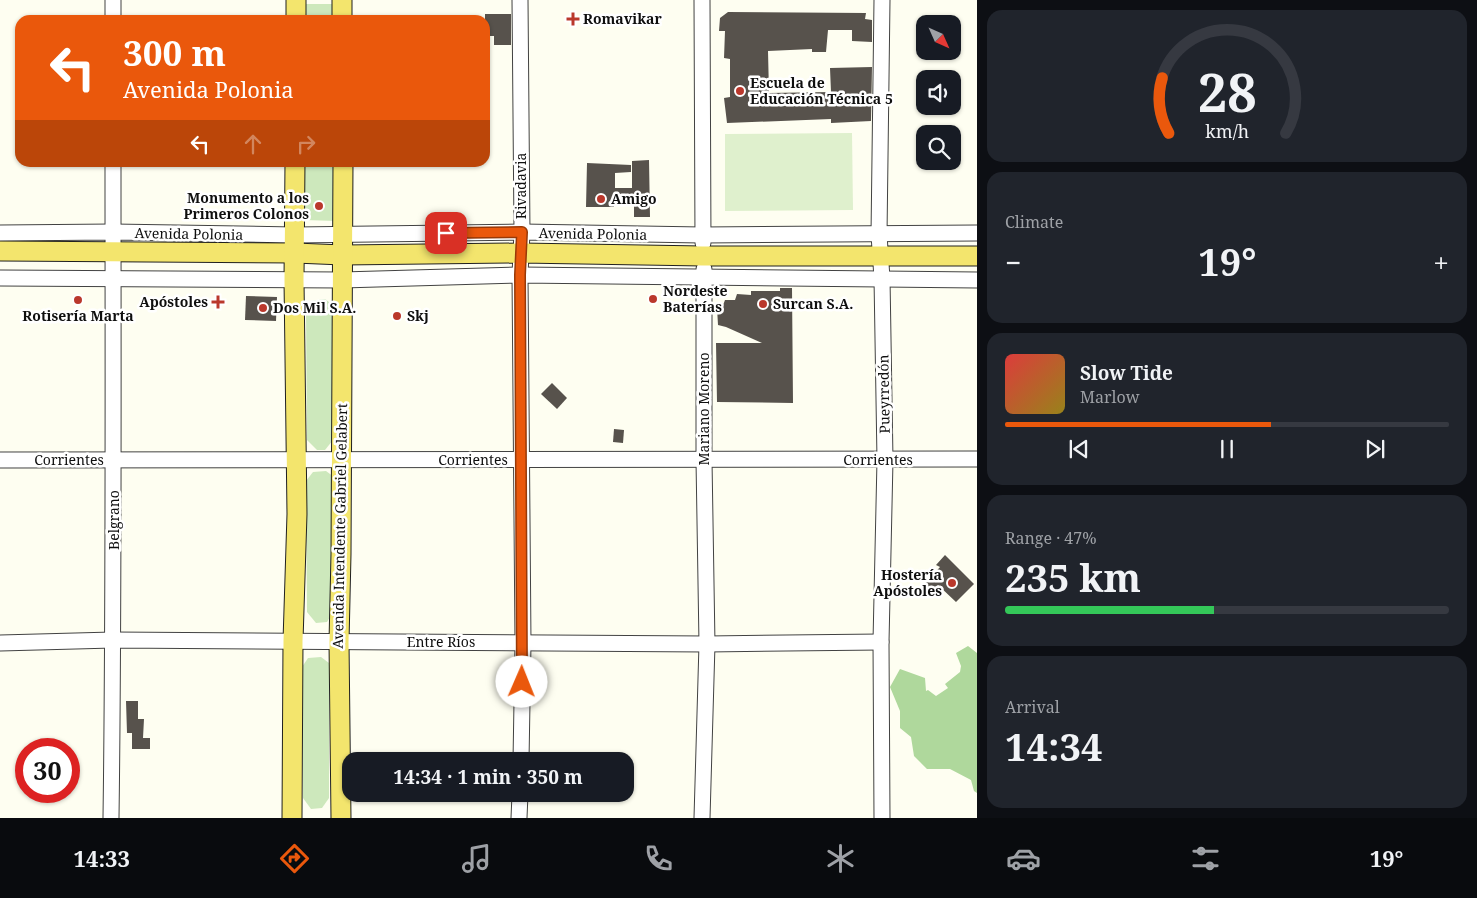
<!DOCTYPE html>
<meta charset="utf-8">
<style>
:root{--surface:#171b24;--page:#20242c;--text:#f1f3f6;--muted:#9ea1a6;--line:#363941;--accent:#ea580c}
body{margin:0;font-family:"Noto Serif",serif;background:var(--page);color:var(--text);height:100vh;display:flex;flex-direction:column;font-size:19px;white-space:nowrap}
*{box-sizing:border-box;margin:0}
p{font-size:16px;color:var(--muted)}
.icon{flex:none;width:28px;height:28px;fill:none;stroke:currentColor;stroke-width:2;stroke-linecap:round;stroke-linejoin:round}
.map{position:relative;flex:1;overflow:hidden}
.side{display:flex;flex-direction:column;gap:10px;padding:10px;background:#0d0f14;width:500px}
.side>*{flex:none}
.banner{position:absolute;left:15px;top:15px;width:475px;height:152px;border-radius:15px;box-shadow:0 1px 4px #0004;background:#ea580c;color:#fff;overflow:hidden}
.needle{width:32px;rotate:135deg}
.buttons{position:absolute;left:916px;top:15px;display:grid;gap:10px}
.buttons a{display:grid;place-items:center;width:45px;height:45px;border-radius:10px;background:var(--surface);box-shadow:0 1px 4px #0004;font-size:25px}
.speed{position:absolute;left:15px;top:738px;display:flex;gap:10px;font-size:25px;font-weight:700;text-align:center}
.speed>*{display:grid;place-content:center;width:65px;height:65px;border-radius:50%;background:var(--surface);box-shadow:0 1px 4px #0004;line-height:1}
.speed .limit{border:8px solid #d22;background:#fff;color:#111}
.pin{position:absolute;display:grid;place-items:center;width:42px;height:42px;color:#fff;margin:-21px;border-radius:10px;box-shadow:0 2px 8px #0006}
.me{position:absolute;width:55px;margin:-28px;rotate:1deg;stroke-linejoin:round;filter:drop-shadow(0 0 4px #0008)}
.turn{display:flex;align-items:center;gap:18px;height:105px;padding:0 25px;font-size:22px}
.turn .icon{width:65px;height:65px;stroke-width:2.5}
.turn b{display:block;font-size:35px;line-height:42px}
.lanes{display:flex;align-items:center;height:48px;padding:0 25px;background:#0003;justify-content:center;gap:25px;direction:ltr}
.lanes .off{opacity:.35}
.big{font-size:38px;font-weight:700;line-height:1.1}
.side .card{flex:1;display:flex;flex-direction:column;justify-content:center;gap:8px;min-width:0;padding:0 18px;border-radius:15px;background:var(--page)}
.side .dial{align-items:center;gap:0}
.dial svg{height:130px;overflow:visible;fill:none;stroke:var(--line);stroke-width:7;stroke-linecap:round;text-anchor:middle}
.dial text{fill:var(--text);stroke:none}
.song{display:flex;align-items:center;gap:15px}
.cover{width:60px;height:60px;border-radius:8px;background:linear-gradient(135deg,hsl(0 70% 55%),hsl(50 70% 35%))}
.played{height:5px;border-radius:2px;background:linear-gradient(90deg,var(--accent) 60%,var(--line) 60%)}
.keys{display:flex;justify-content:space-around;direction:ltr}
.heat{display:flex;justify-content:space-between;align-items:center;font-size:28px;direction:ltr}
.charge{height:8px;border-radius:4px;background:linear-gradient(90deg,#34c759 47%,var(--line) 0)}
.trip{position:absolute;left:342px;top:752px;width:292px;height:50px;border-radius:15px;background:var(--surface);box-shadow:0 1px 4px #0004;font-weight:700;line-height:50px;text-align:center}
.tabs{display:flex;height:80px;justify-content:space-around;align-items:center;background:#090b0e;color:var(--muted)}
.tabs .icon{width:35px;height:35px}
.tabs .current{color:var(--accent)}
.tabs b{font-size:22px;color:var(--text)}
main{display:flex;flex:1;min-height:0}
.map>svg:first-child{display:block}
</style>
<main>
<div class="map">
<svg width="977" height="818" viewBox="0 0 977 818">
<rect width="100%" height="100%" fill="#fefef1"/>
<g fill="#cde8bc">
<rect x="306" y="4" width="29" height="16"/>
<polygon points="305,163 337,163 337,221 304,220"/>
<polygon points="325,299 334,306 333,440 325,450 317,450 307,440 306,310 312,301"/>
<polygon points="326,471 334,477 333,612 327,622 316,623 307,612 306,481 313,472"/>
<polygon points="321,657 329,663 329,798 322,808 311,809 303,798 302,667 308,658"/>
</g>
<polygon fill="#afd89c" points="968,646 977,653 977,793 974,791 971,780 950,769 927,769 914,756 911,737 900,728 900,711 890,687 900,669 925,678 926,691 928,690 936,696 948,688 945,684 960,672 961,666 956,653"/>
<polygon fill="#dff0cd" points="852,133 853,210 725,211 725,134"/>
<g fill="#57524c">
<polygon points="728,12 866,13 865,19 872,20 872,42 852,41 852,30 828,30 826,52 812,52 812,49 768,51 769,93 831,92 830,68 872,67 871,121 831,123 831,119 727,123 724,98 730,97 730,59 724,58 725,31 719,31 720,18"/>
<polygon points="485,14 511,14 511,45 494,45 494,36 485,36"/>
<polygon points="649,160 650,217 634,217 634,199 614,199 614,207 586,207 587,163 631,165 631,172 615,173 615,188 632,188 632,161"/>
<polygon points="780,288 792,288 793,403 717,402 716,343 762,343 726,327 718,325 717,308 722,308 725,300 735,300 737,294 751,295 751,291 780,291"/>
<polygon points="246,296 277,297 276,321 245,320"/>
<polygon points="552,383 567,398 557,409 541,394"/>
<polygon points="614,429 624,430 623,443 613,442"/>
<polygon points="945,555 974,584 956,602 938,585 929,594 922,587 940,567 936,565"/>
<polygon points="126,701 138,701 138,719 144,719 143,738 150,738 150,749 132,749 132,733 127,733"/>
</g>
<g fill="none" stroke-linecap="round" stroke-linejoin="round">
<defs>
<g id="minor">
<polyline points="113,0 113,20"/>
<polyline points="520,0 522,232 520,275 523,643 521,761"/>
<polyline points="702,0 703,243"/>
<polyline points="0,233 113,232 295,235 522,232 702,235 977,233"/>
<polyline points="0,278 342,280 520,275 977,280"/>
<polyline points="0,460 977,459"/>
<polyline points="0,643 113,640 707,644 881,642"/>
<path d="M111 818C114 599 113 381 113 162"/>
<polyline points="519,818 520,794"/>
<polyline points="702,818 707,644 704,460 704,269"/>
<polyline points="882,818 881,642 885,460 882,278 879,235 882,0"/>
</g>
<g id="major">
<polyline points="342,0 342,20"/>
<polyline points="296,20 296,0"/>
<polyline points="0,251 295,253 343,255 521,253 703,256 977,256"/>
<polyline points="292,818 293,641 297,514 294,280 295,162"/>
<polyline points="341,818 339,642 341,554 343,162"/>
</g>
</defs>
<use href="#minor" stroke="#424242" stroke-width="17"/>
<use href="#major" stroke="#202020" stroke-width="21"/>
<use href="#minor" stroke="#fff" stroke-width="15"/>
<use href="#major" stroke="#f3e56d" stroke-width="19"/>
</g>
<g fill="none" stroke-linecap="round" stroke-linejoin="round">
<defs>
<polyline id="route" points="446,233 522,232 520,275 522,682"/>
</defs>
<use href="#route" stroke="#983908" stroke-width="12"/>
<use href="#route" stroke="#ea580c" stroke-width="9"/>
</g>
<g fill="#ba382c" stroke="#fff" stroke-width="2">
<path d="M570.5 11.5h5v5h5v5h-5v5h-5v-5h-5v-5h5z"/>
<circle cx="740" cy="91" r="5"/>
<circle cx="601" cy="199" r="5"/>
<circle cx="319" cy="206" r="5"/>
<circle cx="653" cy="299" r="5"/>
<circle cx="78" cy="300" r="5"/>
<path d="M215.5 294.5h5v5h5v5h-5v5h-5v-5h-5v-5h5z"/>
<circle cx="763" cy="304" r="5"/>
<circle cx="263" cy="308" r="5"/>
<circle cx="397" cy="316" r="5"/>
<circle cx="952" cy="583" r="5"/>
</g>
<g text-anchor="middle" stroke-width="5" stroke-linejoin="round" paint-order="stroke">
<g font-size="14" font-weight="bold" fill="#0f0f0f" stroke="#fff" text-anchor="start">
<text x="583" y="24">Romavikar</text>
<text x="750" y="88">Escuela de<tspan x="750" dy="16">Educación Técnica 5</tspan></text>
<text x="309" y="203" text-anchor="end">Monumento a los<tspan x="309" dy="16">Primeros Colonos</tspan></text>
<text x="611" y="204">Amigo</text>
<text x="663" y="296">Nordeste<tspan x="663" dy="16">Baterías</tspan></text>
<text x="208" y="307" text-anchor="end">Apóstoles</text>
<text x="773" y="309">Surcan S.A.</text>
<text x="273" y="313">Dos Mil S.A.</text>
<text x="78" y="321" text-anchor="middle">Rotisería Marta</text>
<text x="407" y="321">Skj</text>
<text x="942" y="580" text-anchor="end">Hostería<tspan x="942" dy="16">Apóstoles</tspan></text>
</g>
<g font-size="14" fill="#0f0f0f" stroke="#fff">
<text transform="translate(521 186) rotate(-90)" y="5">Rivadavia</text>
<text transform="translate(189 234) rotate(1)" y="5">Avenida Polonia</text>
<text transform="translate(593 234) rotate(1)" y="5">Avenida Polonia</text>
<text transform="translate(884 394) rotate(-91)" y="5">Pueyrredón</text>
<text transform="translate(704 409) rotate(-90)" y="5">Mariano Moreno</text>
<text x="69" y="465">Corrientes</text>
<text x="473" y="465">Corrientes</text>
<text x="878" y="465">Corrientes</text>
<text transform="translate(114 520) rotate(-90)" y="5">Belgrano</text>
<text transform="translate(340 526) rotate(-89)" y="5">Avenida Intendente Gabriel Gelabert</text>
<text x="441" y="647">Entre Ríos</text>
</g>
</g>
</svg>
<div class="buttons">
<a><svg class="needle" viewBox="-14 -14 28 28"><path d="M0-13l5 13h-10z" fill="#e53935"/><path d="M0 13l5-13h-10z" fill="#9ea1a6"/></svg></a>
<a><svg class="icon" aria-label="sound" viewBox="0 0 24 24"><path d="M4 9h4l5-4v14l-5-4H4zM17 9q2 3 0 6"/></svg></a>
<a><svg class="icon" aria-label="search" viewBox="0 0 24 24"><circle cx="10" cy="10" r="6"/><path d="M15 15l6 6"/></svg></a>
</div>
<div class="speed"><div class="limit">30</div></div>
<div class="pin" style="left:446px;top:233px;background:#d93025"><svg class="icon" aria-label="arrive" viewBox="0 0 24 24"><path d="M6 21V4h12l-3 4 3 4H6"/></svg></div>
<svg class="me" style="left:522px;top:682px" viewBox="-20 -20 40 40"><circle r="19" fill="#fff"/><path d="M0-13L10 11 0 6-10 11z" fill="#ea580c"/></svg>
<div class="trip">14:34 · 1 min · 350 m</div>
<div class="banner">
<div class="turn"><svg class="icon" aria-label="left" viewBox="0 0 24 24"><path d="M17 20v-9H6M10 6l-5 5 5 5"/></svg><div><b>300 m</b>Avenida Polonia</div></div>
<div class="lanes"><svg class="icon" aria-label="left" viewBox="0 0 24 24"><path d="M17 20v-9H6M10 6l-5 5 5 5"/></svg><svg class="icon off" aria-label="ahead" viewBox="0 0 24 24"><path d="M12 20V5M6 11l6-6 6 6"/></svg><svg class="icon off" aria-label="right" viewBox="0 0 24 24"><path d="M7 20v-9h11M14 6l5 5-5 5"/></svg></div>
</div>
</div>
<section class="side">
<div class="card dial"><svg viewBox="0 0 100 80">
<path d="M14 69A42 42 0 1 1 86 69"/>
<path d="M14 69A42 42 0 0 1 10 35" stroke="#ea580c"/>
<text x="50" y="56" font-size="32" font-weight="700">28</text>
<text x="50" y="72" font-size="11">km/h</text>
</svg></div>
<div class="card"><p>Climate</p>
<div class="heat"><a>−</a><b class="big">19°</b><a>+</a></div>
</div>
<div class="card">
<div class="song"><i class="cover"></i><div><b>Slow Tide</b><p>Marlow</p></div></div>
<div class="played"></div>
<div class="keys"><svg class="icon" aria-label="previous" viewBox="0 0 24 24"><path d="M18 5L8 12l10 7zM5 5v14"/></svg><svg class="icon" aria-label="pause" viewBox="0 0 24 24"><path d="M8 5v14M16 5v14"/></svg><svg class="icon" aria-label="next" viewBox="0 0 24 24"><path d="M6 5l10 7-10 7zM19 5v14"/></svg></div>
</div>
<div class="card"><p>Range · 47%</p><b class="big">235 km</b><div class="charge"></div></div>
<div class="card"><p>Arrival</p><b class="big">14:34</b></div>
</section>
</main>
<nav class="tabs">
<b>14:33</b>
<svg class="icon current" aria-label="directions" viewBox="0 0 24 24"><path d="M12 3l9 9-9 9-9-9zM9 14v-3h6M13 9l2 2-2 2"/></svg>
<svg class="icon" aria-label="music" viewBox="0 0 24 24"><path d="M9 18V5l10-2v13"/><circle cx="6" cy="18" r="3"/><circle cx="16" cy="16" r="3"/></svg>
<svg class="icon" aria-label="phone" viewBox="0 0 24 24"><path d="M5 4h4l2 5-3 2q2 4 5 5l2-3 5 2v4C11 20 4 13 5 4z"/></svg>
<svg class="icon" aria-label="climate" viewBox="0 0 24 24"><path d="M12 3v18M4 7l16 10M4 17L20 7"/></svg>
<svg class="icon" aria-label="car" viewBox="0 0 24 24"><path d="M5 17H2v-5l4-1 3-4h7l3 4 3 1v5h-3M9 17h6M6 11h13"/><circle cx="7" cy="17" r="2"/><circle cx="17" cy="17" r="2"/></svg>
<svg class="icon" aria-label="filters" viewBox="0 0 24 24"><path d="M4 7h16M4 17h16"/><circle cx="9" cy="7" r="2"/><circle cx="15" cy="17" r="2"/></svg>
<b>19°</b>
</nav>
